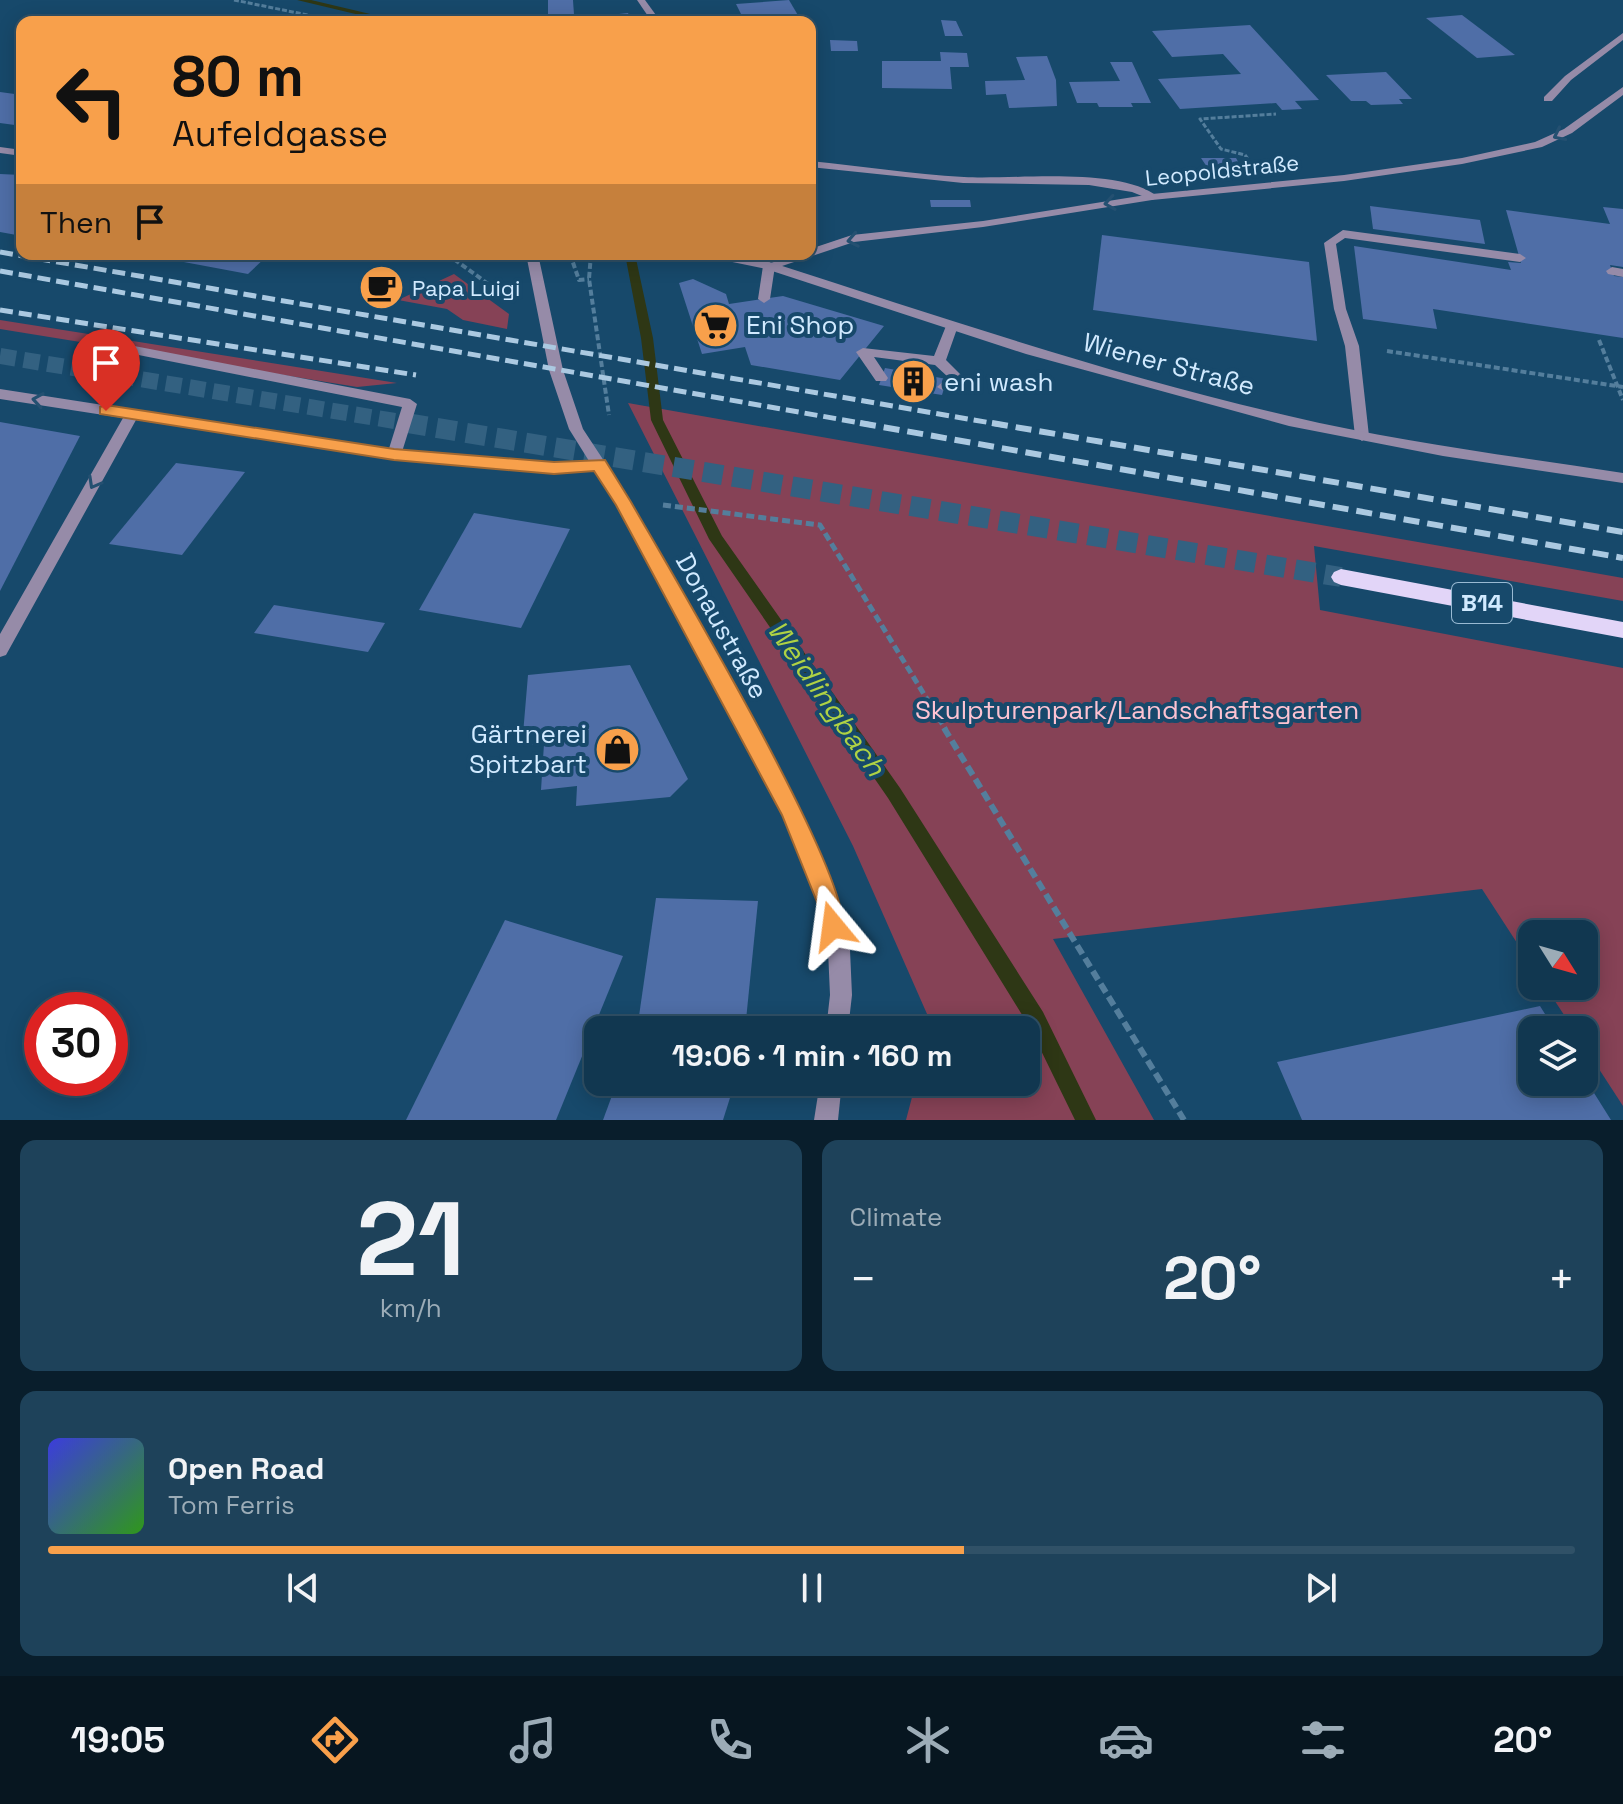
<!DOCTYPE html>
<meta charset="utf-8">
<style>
:root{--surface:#113750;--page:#1e425a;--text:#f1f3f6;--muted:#9cacb7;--line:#305167;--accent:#f8a04b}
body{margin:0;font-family:"Space Grotesk",sans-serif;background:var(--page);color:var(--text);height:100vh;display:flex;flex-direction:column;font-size:30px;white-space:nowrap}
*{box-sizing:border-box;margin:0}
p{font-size:26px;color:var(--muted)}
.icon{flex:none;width:44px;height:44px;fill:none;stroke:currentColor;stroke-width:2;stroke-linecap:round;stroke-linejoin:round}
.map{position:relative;height:1120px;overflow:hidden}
.sheet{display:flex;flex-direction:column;gap:20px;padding:20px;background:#091e2c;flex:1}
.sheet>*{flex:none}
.banner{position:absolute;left:16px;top:16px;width:800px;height:244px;border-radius:16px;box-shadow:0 4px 20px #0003,0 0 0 2px var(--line);background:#f8a04b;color:#111;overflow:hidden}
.needle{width:52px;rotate:127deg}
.fabs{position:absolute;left:1518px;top:920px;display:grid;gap:16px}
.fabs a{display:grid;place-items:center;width:80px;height:80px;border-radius:16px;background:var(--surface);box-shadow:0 4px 20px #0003,0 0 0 2px var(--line);font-size:40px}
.speed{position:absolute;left:24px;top:992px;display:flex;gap:16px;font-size:40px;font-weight:700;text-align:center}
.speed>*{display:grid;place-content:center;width:104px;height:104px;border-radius:50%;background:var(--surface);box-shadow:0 4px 20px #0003,0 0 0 2px var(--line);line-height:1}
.speed .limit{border:12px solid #d22;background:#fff;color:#111}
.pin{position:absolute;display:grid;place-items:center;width:68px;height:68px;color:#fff;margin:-82px -34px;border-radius:50% 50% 50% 0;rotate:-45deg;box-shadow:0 0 8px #0007}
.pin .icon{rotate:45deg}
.me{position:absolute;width:88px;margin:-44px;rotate:344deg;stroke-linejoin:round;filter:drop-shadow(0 0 6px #0008)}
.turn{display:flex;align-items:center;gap:28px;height:168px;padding:0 24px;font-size:36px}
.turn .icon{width:104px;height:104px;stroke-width:2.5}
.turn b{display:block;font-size:56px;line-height:68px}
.then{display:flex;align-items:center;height:76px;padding:0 24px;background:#0003;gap:16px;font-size:30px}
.big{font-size:60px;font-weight:800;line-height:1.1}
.sheet .tile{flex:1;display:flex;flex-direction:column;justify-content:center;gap:12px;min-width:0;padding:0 28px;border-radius:16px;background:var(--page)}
.sheet .dial{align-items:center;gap:0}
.dial b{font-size:104px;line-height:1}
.song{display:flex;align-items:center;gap:24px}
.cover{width:96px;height:96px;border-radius:12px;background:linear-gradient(135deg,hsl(240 70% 55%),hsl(110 70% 35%))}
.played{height:8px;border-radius:4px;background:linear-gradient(90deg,var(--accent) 60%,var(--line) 60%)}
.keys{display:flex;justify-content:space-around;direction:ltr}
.heat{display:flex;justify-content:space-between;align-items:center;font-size:44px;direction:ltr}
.sheet .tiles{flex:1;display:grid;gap:20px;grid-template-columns:1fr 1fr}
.tile:last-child{grid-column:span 2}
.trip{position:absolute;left:584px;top:1016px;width:456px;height:80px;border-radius:16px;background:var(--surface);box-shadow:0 4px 20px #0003,0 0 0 2px var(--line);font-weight:800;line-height:80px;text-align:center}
.menu{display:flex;height:128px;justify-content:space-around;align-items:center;background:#071620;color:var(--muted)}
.menu .icon{width:56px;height:56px}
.menu .current{color:var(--accent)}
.menu b{font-size:36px;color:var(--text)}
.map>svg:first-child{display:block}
</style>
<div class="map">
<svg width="1623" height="1120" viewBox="0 0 1623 1120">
<rect width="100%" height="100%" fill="#17496b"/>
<g fill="#864256">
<polygon points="454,274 509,314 507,329 463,320 447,309 398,300"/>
<polygon points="0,320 397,383 357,387 0,329"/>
<polygon points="628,403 1623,578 1623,601 1314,546 1320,610 1623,668 1623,1106 1584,1046 1584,1030 1574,1030 1545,986 1584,986 1584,934 1532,934 1532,966 1482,889 1053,939 1154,1120 906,1120 916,1082 1026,1082 1026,1030 929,1030 931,1023 853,846"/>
</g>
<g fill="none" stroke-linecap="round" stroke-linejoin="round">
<g fill="#2e3715" fill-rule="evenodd">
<polygon points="297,0 311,0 404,22 389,22"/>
<polygon points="625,254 635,254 653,338 663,420 722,536 900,788 1043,1012 1096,1120 1075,1120 1029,1026 888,798 709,539 651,420 641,338"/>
</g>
</g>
<g fill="#4f6ea7">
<polygon points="548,0 573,0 574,15 548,17"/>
<polygon points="789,0 799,17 745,22 736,4"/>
<polygon points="628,13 632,22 584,22 583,18"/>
<polygon points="1462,15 1515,55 1477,58 1426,18"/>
<polygon points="941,20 956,21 963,36 945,36"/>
<polygon points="1250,25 1319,100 1295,101 1302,109 1282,110 1276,103 1180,109 1158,79 1241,74 1223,54 1172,57 1152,31"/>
<polygon points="830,40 857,41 858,51 831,51"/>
<polygon points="940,52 967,53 969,67 950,67 952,89 882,88 882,61 941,61"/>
<polygon points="1047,56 1056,80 1057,106 1009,108 1006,94 986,95 985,81 1025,80 1016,57"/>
<polygon points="1110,62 1132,62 1151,103 1131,103 1133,107 1099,107 1097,103 1077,103 1069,82 1120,81"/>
<polygon points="1386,72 1412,99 1399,99 1403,104 1371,105 1366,101 1351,101 1326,75"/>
<polygon points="0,92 22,95 22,126 0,123"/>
<polygon points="1201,158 1236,158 1241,167 1230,168 1232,173 1211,173"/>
<polygon points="0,174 22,175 22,236 0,232"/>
<polygon points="930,200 970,200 971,207 931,207"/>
<polygon points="1370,206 1480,220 1485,244 1373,229"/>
<polygon points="1603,207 1623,209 1623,267 1610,265 1614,276 1623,277 1623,338 1433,309 1437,329 1363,319 1354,246 1511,270 1508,262 1521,263 1506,210 1610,224"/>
<polygon points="1102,235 1309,262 1317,341 1093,310"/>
<polygon points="141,254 253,254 267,256 248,274"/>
<polygon points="693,279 726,294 729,304 783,296 884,326 840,380 751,365 745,347 702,354 679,283"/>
<polygon points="885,368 947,379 942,395 879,385"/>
<polygon points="0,422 80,436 0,591"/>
<polygon points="176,463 245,472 182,555 109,544"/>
<polygon points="474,513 570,529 521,628 419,610"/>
<polygon points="274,605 385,623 368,652 254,633"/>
<polygon points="630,665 688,779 670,797 576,806 577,786 541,790 544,744 522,746 528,675"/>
<polygon points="656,898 758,901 745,1030 637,1030"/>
<polygon points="505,920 623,956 556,1120 406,1120"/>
<polygon points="1540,1006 1555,1030 1532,1030 1532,1082 1584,1082 1584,1077 1611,1120 1302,1120 1277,1062"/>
<polygon points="617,1082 735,1082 723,1120 603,1120"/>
</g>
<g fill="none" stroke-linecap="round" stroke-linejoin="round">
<polyline stroke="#336181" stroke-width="16" stroke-dasharray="16 8" stroke-linecap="butt" points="0,356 419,425"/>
<polyline stroke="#336181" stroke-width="20" stroke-dasharray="20 10" stroke-linecap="butt" points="407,423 1341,577"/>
<g stroke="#547e9c" stroke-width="3" stroke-dasharray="5 2" stroke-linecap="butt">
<polyline points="234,0 342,22"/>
<polyline points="1248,159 1245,155 1221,149 1200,119 1276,114"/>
</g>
<g stroke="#547e9c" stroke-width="4" stroke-dasharray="6 3" stroke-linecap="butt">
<polyline points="447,254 506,297"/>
<polyline points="570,254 579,280 589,279"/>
<polyline points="591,254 589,279 609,415"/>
<polyline points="1599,340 1623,400"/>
<polyline points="1387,351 1623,387"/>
</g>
<polyline stroke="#547e9c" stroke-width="5" stroke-dasharray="8 4" stroke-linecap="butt" points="663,505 820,525 946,730"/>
<polyline stroke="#547e9c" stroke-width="6" stroke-dasharray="10 5" stroke-linecap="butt" points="944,728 1184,1120"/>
<g fill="#968ba8" fill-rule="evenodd">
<polygon points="1623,33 1623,40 1571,80 1552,101 1544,101 1544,97 1565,76"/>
<path d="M810 161C861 166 912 174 964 177 1013 180 1120 166 1158 197L1152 200 1132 192 1089 185 963 183 810 167Z"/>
<polygon points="1343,230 1520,254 1526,258 1520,262 1345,238 1336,244 1346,309 1359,346 1369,436 1362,441 1355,436 1345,346 1334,309 1324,243"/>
<polygon points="769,262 775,266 770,299 764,303 758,299 763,266"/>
<polygon points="1612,267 1623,269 1623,277 1608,274 1606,271"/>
<path d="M952 322 958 326 946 360 962 376C958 385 954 389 944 391L937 387 948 377 935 365 874 357 888 378 886 381H876L856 352 863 348 934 356 946 326Z"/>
<polygon points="98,339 410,399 417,404 401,455 394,460 387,455 402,407 93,346 91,343"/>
</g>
<g fill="#968ba8" fill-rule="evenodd">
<polygon points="637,0 645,0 661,22 652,22"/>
<polygon points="1623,87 1623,95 1572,133 1542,147 1462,164 1344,181 1152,200 983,227 854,242 773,269 769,270 763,266 795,254 810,254 810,249 852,235 983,221 1152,194 1344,175 1462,158 1535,142 1564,129"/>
<polygon points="526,254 538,254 563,370 583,429 631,502 798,805 838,902 850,950 852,995 848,1030 826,1030 830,995 828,950 818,902 783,815 617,504 595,470 554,473 394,460 136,420 6,655 0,657 0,634 123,418 0,399 0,389 394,450 554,463 589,461 569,429 549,370"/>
<polygon points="820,1082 842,1082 838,1120 814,1120"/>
</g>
<g fill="#968ba8" fill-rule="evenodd">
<polygon points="0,147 22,150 22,156 0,153"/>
<path d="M706 254H729L773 263C944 318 1114 376 1289 416 1399 442 1512 456 1623 473V483L1443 456 1289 426 1026 354 766 269 708 257Z"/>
</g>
<polygon fill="#e2d5f8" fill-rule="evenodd" points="1341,569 1623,622 1623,638 1341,585 1334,582 1331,577 1334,572"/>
<g stroke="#abc9e1" stroke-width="5" stroke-dasharray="13 6" stroke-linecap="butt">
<polyline points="0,252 1003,425"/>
<polyline points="0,271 872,425"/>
<polyline points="0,310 416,375"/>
</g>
<g stroke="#abc9e1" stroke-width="6" stroke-dasharray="16 8" stroke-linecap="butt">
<polyline points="860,423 1623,558"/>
<polyline points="992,423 1623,532"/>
</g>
</g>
<defs><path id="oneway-chevron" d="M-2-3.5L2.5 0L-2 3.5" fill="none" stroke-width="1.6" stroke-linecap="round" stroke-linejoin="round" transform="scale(2)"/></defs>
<g stroke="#245071">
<use href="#oneway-chevron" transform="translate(1559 135) rotate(154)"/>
<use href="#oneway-chevron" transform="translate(1110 203) rotate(171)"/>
<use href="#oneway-chevron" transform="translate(853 240) rotate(169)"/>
<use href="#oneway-chevron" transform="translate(38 400) rotate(-171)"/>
<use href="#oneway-chevron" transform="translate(94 483) rotate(119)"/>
</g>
<path fill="#f8a04b" stroke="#a16831" stroke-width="2" d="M106 405 394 449 554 462 605 460 631 502C665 562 861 889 842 934L833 938 825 934 817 902 782 815 616 505 594 471 554 474 394 460 100 414V407Z"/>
<defs>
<symbol id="cafe-disc" viewBox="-11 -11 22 22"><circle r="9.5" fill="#f8a04b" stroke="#17496b"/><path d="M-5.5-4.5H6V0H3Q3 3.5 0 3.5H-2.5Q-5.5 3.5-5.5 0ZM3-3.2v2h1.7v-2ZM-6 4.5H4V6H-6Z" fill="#111"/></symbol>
<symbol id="supermarket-disc" viewBox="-11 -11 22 22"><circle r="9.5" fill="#f8a04b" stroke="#17496b"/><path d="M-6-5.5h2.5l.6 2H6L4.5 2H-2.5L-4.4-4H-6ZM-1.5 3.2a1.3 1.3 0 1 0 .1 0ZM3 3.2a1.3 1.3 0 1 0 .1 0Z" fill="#111"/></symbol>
<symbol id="building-disc" viewBox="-11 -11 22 22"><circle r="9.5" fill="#f8a04b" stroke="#17496b"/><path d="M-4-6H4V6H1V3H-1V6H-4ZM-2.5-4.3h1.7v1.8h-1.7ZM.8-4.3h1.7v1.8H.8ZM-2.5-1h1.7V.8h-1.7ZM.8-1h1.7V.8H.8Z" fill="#111"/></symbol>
<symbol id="shop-disc" viewBox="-11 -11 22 22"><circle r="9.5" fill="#f8a04b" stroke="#17496b"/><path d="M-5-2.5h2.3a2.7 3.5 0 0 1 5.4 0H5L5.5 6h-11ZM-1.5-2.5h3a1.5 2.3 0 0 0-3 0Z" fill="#111"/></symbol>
</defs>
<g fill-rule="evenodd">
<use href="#cafe-disc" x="356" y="262" width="51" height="51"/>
<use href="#supermarket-disc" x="690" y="300" width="51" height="51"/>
<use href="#building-disc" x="888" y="356" width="51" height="51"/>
<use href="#shop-disc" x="592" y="724" width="51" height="51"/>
</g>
<g text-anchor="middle" stroke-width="8" stroke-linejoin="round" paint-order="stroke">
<g font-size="22" fill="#d1eaff" stroke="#17496b">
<text transform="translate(1222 170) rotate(-6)" y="8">Leopoldstraße</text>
</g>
<g font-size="22" fill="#d1eaff" stroke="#17496b" text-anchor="start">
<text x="412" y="296">Papa Luigi</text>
</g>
<rect fill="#17496b" stroke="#99bad3" stroke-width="2" x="1452" y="583" width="60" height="40" rx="6"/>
<g font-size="24" font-weight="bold" fill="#d1eaff">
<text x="1482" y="611">B14</text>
</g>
<g font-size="26" fill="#d1eaff" stroke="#17496b" text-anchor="start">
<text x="746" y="334">Eni Shop</text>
<text x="944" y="391">eni wash</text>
<text x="587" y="743" text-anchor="end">Gärtnerei<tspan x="587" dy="30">Spitzbart</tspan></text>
</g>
<g font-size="26" fill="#d1eaff" stroke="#17496b">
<text transform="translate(1169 364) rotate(15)" y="9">Wiener Straße</text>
<text transform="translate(722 626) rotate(61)" y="9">Donaustraße</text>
</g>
<g font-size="26" fill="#fdc3d2" stroke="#17496b">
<text x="1137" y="719">Skulpturenpark/Landschaftsgarten</text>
</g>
<g font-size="28" font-style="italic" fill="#afd244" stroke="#17496b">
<text transform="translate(827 698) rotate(55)" y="10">Weidlingbach</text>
</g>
</g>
</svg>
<div class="fabs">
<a><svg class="needle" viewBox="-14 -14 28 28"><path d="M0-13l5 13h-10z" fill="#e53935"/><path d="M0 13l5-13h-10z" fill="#9cacb7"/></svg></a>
<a><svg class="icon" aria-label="layers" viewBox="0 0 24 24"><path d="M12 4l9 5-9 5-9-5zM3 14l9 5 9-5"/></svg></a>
</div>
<div class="speed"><div class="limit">30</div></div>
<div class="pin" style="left:106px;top:411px;background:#d93025"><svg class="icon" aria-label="arrive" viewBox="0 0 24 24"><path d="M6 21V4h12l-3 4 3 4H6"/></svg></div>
<svg class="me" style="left:833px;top:926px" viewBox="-20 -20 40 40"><path d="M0-17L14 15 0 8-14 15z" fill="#f8a04b" stroke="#fff" stroke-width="4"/></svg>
<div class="trip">19:06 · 1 min · 160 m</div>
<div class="banner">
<div class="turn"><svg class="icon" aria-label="left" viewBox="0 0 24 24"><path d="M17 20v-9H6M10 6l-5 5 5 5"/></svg><div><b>80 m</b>Aufeldgasse</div></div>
<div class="then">Then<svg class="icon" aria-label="arrive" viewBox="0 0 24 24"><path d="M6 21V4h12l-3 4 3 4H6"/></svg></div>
</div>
</div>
<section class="sheet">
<div class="tiles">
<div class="tile dial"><b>21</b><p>km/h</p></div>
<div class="tile"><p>Climate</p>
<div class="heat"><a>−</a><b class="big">20°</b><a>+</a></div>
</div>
<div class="tile">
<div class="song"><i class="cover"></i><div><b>Open Road</b><p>Tom Ferris</p></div></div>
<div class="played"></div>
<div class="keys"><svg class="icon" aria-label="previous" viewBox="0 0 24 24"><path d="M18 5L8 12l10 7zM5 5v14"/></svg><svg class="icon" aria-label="pause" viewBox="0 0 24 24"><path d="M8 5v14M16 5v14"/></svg><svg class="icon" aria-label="next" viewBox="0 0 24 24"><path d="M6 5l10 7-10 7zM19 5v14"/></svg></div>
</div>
</div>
</section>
<nav class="menu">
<b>19:05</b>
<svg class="icon current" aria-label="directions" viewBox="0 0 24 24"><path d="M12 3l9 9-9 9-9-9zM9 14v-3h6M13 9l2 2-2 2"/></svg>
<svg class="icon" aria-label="music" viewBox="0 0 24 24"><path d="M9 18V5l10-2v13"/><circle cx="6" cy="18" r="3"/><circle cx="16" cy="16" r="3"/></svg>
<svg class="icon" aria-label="phone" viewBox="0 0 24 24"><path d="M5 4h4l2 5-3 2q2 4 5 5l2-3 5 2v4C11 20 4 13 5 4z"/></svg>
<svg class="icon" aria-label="climate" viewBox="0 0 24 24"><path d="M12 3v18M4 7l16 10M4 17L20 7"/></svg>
<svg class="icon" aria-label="car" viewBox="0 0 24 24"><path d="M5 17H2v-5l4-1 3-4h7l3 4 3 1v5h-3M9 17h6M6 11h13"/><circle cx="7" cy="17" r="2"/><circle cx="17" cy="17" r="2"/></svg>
<svg class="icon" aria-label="filters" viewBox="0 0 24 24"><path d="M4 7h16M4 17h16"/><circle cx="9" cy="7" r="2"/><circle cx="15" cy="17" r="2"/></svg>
<b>20°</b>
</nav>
